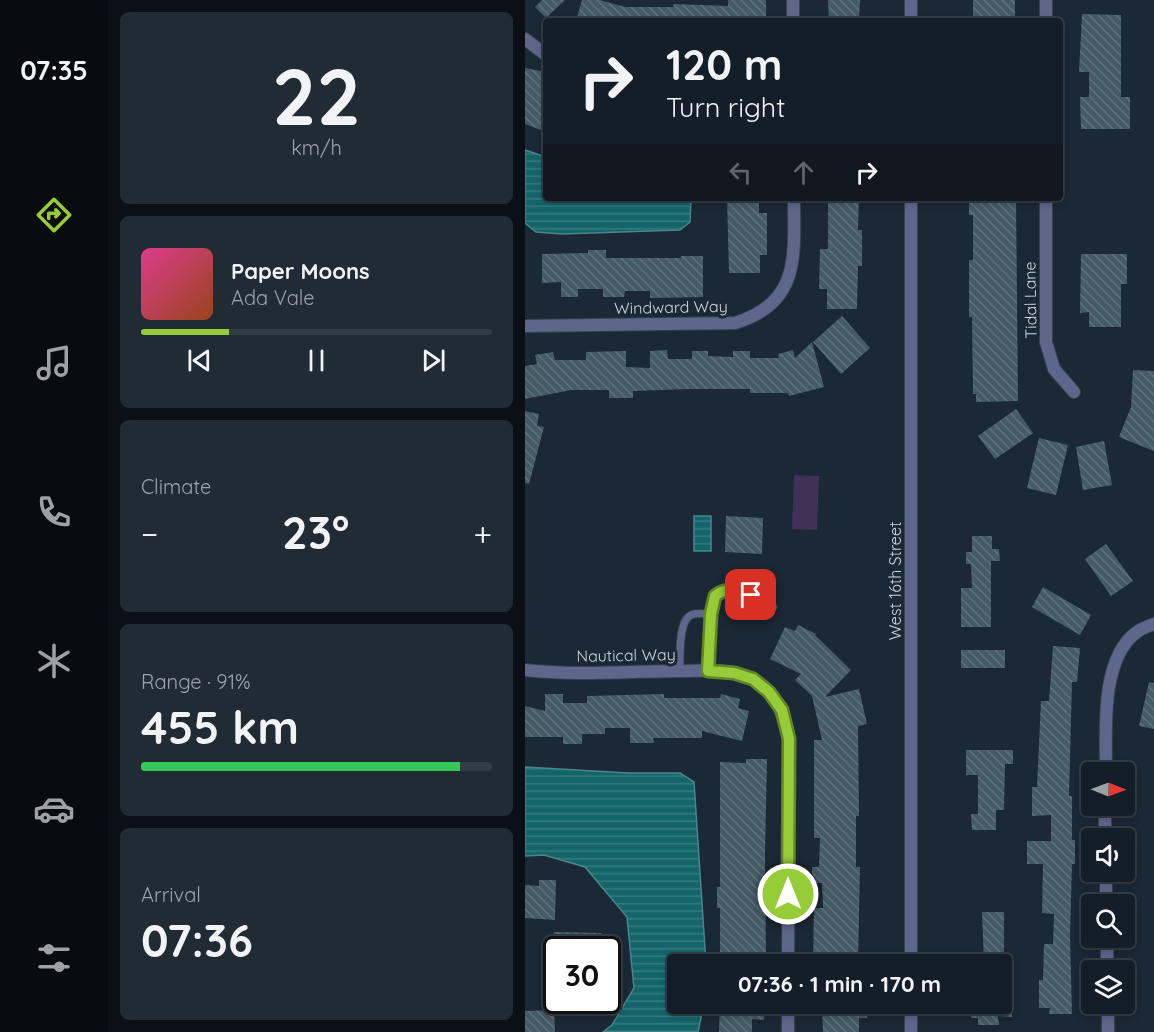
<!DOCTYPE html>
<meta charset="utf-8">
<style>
:root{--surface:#141e28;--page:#212b34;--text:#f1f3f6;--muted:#9da2a8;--line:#333c45;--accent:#97cc39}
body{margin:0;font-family:Quicksand,sans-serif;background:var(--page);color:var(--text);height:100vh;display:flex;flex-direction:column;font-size:22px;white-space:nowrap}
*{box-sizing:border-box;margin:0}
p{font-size:20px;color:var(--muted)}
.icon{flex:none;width:33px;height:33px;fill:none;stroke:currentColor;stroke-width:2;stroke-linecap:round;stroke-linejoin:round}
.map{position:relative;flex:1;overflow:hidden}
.panel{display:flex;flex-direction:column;gap:12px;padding:12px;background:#0b1016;width:417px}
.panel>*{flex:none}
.hud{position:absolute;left:18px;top:18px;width:520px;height:183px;border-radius:6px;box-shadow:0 3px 9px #0003,0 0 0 2px var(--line);background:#141e28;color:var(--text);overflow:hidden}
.needle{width:39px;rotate:91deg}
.fabs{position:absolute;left:556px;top:762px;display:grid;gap:12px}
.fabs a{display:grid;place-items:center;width:54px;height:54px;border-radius:6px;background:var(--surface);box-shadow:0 3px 9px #0003,0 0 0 2px var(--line);font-size:30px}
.speed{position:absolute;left:18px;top:936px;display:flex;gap:12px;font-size:30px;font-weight:700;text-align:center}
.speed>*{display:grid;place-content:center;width:78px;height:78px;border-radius:50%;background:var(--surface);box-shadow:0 3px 9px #0003,0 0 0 2px var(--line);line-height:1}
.speed .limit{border:3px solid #111;border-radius:9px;background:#fff;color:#111}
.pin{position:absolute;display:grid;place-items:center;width:51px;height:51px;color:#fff;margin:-26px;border-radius:12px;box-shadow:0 3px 9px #0006}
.me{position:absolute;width:66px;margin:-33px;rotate:0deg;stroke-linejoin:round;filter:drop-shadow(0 0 4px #0008)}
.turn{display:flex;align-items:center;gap:21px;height:126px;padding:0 24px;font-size:27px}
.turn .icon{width:78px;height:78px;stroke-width:2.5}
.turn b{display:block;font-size:42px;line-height:51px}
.lanes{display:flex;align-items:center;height:57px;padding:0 24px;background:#0003;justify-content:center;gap:30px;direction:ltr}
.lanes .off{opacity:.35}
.big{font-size:45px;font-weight:700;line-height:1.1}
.panel .tile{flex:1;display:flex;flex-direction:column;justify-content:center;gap:9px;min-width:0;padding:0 21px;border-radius:9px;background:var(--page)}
.panel .dial{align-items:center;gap:0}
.dial b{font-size:78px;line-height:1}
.song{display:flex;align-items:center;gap:18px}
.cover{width:72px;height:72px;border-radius:9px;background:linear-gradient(135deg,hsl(330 70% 55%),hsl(20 70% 35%))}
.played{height:6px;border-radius:3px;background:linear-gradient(90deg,var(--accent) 25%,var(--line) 25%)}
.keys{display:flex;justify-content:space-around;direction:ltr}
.heat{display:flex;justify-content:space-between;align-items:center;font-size:33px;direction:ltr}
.charge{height:9px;border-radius:4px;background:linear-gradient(90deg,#34c759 91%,var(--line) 0)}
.trip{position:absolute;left:142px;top:954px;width:345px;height:60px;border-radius:6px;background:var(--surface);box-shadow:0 3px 9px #0003,0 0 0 2px var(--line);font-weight:700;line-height:60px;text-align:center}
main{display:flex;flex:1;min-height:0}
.tab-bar{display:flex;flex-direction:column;width:108px;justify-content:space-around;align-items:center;background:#080c10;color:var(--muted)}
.tab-bar .icon{width:42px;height:42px}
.tab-bar .selected{color:var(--accent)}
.tab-bar b{font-size:27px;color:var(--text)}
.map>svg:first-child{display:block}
</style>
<main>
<nav class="tab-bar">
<b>07:35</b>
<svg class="icon selected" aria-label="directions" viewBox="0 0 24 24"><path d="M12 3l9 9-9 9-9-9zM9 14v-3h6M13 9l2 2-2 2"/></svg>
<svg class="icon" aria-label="music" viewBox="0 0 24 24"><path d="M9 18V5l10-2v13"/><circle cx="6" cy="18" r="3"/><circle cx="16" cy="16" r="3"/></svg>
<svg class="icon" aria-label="phone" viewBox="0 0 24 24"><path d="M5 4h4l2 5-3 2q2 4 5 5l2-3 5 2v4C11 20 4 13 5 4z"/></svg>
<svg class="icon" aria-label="climate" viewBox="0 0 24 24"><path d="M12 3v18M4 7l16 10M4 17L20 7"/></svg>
<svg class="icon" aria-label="car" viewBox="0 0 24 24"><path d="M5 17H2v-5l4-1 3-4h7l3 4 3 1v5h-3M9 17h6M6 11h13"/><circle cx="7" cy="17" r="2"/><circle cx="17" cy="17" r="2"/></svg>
<svg class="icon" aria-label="filters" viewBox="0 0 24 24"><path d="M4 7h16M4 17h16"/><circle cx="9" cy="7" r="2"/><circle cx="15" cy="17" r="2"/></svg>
</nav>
<section class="panel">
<div class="tile dial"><b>22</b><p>km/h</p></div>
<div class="tile">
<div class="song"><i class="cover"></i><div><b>Paper Moons</b><p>Ada Vale</p></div></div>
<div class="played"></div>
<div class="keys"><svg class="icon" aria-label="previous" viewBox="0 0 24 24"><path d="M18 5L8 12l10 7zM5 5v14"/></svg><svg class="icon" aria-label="pause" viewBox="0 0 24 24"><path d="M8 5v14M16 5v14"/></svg><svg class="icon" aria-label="next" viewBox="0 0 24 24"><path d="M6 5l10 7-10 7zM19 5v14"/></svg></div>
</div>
<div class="tile"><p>Climate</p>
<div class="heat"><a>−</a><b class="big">23°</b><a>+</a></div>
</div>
<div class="tile"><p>Range · 91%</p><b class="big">455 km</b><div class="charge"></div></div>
<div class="tile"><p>Arrival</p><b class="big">07:36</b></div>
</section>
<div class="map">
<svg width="629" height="1032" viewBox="0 0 629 1032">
<defs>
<pattern id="water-rules" width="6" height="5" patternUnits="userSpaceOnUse" patternTransform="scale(1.5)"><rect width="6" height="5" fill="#13656a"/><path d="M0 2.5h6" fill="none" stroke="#347a7f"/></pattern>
<pattern id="building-back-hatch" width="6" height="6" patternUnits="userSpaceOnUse" patternTransform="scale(1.5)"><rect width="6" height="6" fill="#455b65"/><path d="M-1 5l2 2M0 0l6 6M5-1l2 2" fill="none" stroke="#5f727b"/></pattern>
</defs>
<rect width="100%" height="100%" fill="#1b2835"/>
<polygon fill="#403158" points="269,475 294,476 292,530 267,529"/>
<g fill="url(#water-rules)" stroke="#4a868c" stroke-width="1.5">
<polygon points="0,150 21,157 21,198 166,198 165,222 155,230 37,234 11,232 0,223"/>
<rect x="169" y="516" width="17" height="35"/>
<polygon points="0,767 103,773 155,773 169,782 181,964 153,964 153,1004 179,1004 173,1032 78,1032 87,1025 109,988 102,917 60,867 19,855 0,856"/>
</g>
<g fill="url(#building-back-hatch)">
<polygon points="17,0 40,0 21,18 10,7"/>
<polygon points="57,0 75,0 100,7 148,7 149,4 203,6 203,0 241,0 241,21 51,21"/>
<polygon points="303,0 335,0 334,21 304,21"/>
<rect x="448" y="0" width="42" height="21"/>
<polygon points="557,14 596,15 596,97 605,97 605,129 556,129 555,97 564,97 564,72 554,72"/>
<polygon points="0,68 21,72 21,132 0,124"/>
<polygon points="202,198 234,198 234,213 242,213 242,255 235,255 235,273 204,273"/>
<polygon points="303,198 334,198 333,230 337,230 337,266 333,266 332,309 302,309 302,289 294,289 295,249 303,249"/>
<polygon points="444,198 491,198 493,401 451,402 451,394 448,394 447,317 444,317 444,260 448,260 448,215 444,215"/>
<polygon points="63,250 81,250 81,258 156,258 156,256 178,256 178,297 125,298 125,291 100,291 99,297 78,297 78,289 53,289 53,297 36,297 36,282 17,283 17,254 63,253"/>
<polygon points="556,254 602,254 602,284 596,284 596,327 564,327 564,312 555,313"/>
<polygon points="317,316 345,348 316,374 288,342"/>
<polygon points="287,342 299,387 264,396 263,393 225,393 225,389 163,389 108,391 108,398 84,398 84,390 46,390 0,399 0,366 12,364 10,355 28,352 30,360 61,360 61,352 101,351 101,367 125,368 125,351 142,350 143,359 167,359 167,351 183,351 183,356 208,357 208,351 225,351 225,358 254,358 253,354 268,350 270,358"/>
<polygon points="608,370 629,371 629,451 594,437 606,407"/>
<polygon points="491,409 508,433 470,459 453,436"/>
<polygon points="0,411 14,414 12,426 19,427 4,484 0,483"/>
<polygon points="514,438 543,445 531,495 502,488"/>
<polygon points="579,441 587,485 558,490 551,447"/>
<polygon points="201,516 238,518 237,554 200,552"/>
<polygon points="447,536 467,536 467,549 474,549 475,561 466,561 466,627 436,627 436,588 447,588 446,564 441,564 441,552 447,552"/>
<polygon points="581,544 608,581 586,596 560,559"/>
<polygon points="518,587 566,615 555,635 507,607"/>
<polygon points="273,625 291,634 290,635 326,670 300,697 334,689 342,724 333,726 334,816 331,816 331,867 335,867 333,964 288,964 289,908 298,908 297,883 287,883 287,867 294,867 295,838 289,838 289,740 297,740 287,696 270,680 276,674 245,659 260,627 270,631"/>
<polygon points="528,646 555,648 552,682 547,682 544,796 547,796 547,840 550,840 550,864 547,864 545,936 547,1014 524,1014 525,1008 514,1008 514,980 518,980 519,944 528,944 529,914 517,913 518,864 502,864 502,841 526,841 526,815 507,816 507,787 512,787 516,701 524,701"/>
<rect x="436" y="650" width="44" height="18"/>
<polygon points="624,682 629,683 629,729 614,726"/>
<polygon points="20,694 38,694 38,703 62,703 62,696 139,694 139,698 195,698 196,694 215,699 213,708 224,711 217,741 177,731 177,738 128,738 129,743 105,743 105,728 80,728 80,734 57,734 57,744 38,744 38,737 0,737 0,706 20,711"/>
<polygon points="441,750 488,750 488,764 480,764 479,810 471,810 471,830 447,830 446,814 453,814 453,775 441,775"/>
<polygon points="221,759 242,759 240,854 241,964 195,964 195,908 192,908 192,887 195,887 195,762 221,763"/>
<polygon points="14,880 31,880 30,920 0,918 0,885 14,886"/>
<polygon points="457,912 479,912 479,962 459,962"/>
<polygon points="29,932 77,933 77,950 28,950"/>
<polygon points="195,1004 240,1004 239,1020 227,1019 227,1032 194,1032"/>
<polygon points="297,1004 342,1004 342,1018 334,1018 334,1032 298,1032"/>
<polygon points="446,1004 487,1004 487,1017 473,1016 474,1025 453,1025 453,1018 446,1018"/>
<polygon points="29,1010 30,1032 0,1032 0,1011"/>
</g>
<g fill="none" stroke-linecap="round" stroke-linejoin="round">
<defs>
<g id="service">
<path d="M155 671C155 658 153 621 166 615 172 612 180 614 186 614"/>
<polyline points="183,671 186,614 190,596 198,590 215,591 248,607"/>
</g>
<g id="minor">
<polyline points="268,0 268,21"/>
<polyline points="521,0 521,21"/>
<polyline points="386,21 386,0"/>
<polyline points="0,39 21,55"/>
<polyline points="386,198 386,964"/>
<polyline points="521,198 521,342 529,369 549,392"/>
<path d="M0 326 210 323C276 303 269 255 269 198"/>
<path d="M0 670C52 676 104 671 156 671 178 671 207 668 228 679 252 692 258 715 264 739L263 964"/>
<path d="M581 772C581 732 575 658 612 632 617 628 624 626 629 624"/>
<polyline points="580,806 580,838"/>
<polyline points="581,872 581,904"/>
<polyline points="582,938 582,970"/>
<polyline points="263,1004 263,1032"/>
<polyline points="583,1004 583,1032"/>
<polyline points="386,1032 386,1004"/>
</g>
</defs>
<use href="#service" stroke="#374450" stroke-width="9"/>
<use href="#minor" stroke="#374450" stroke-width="14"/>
<use href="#service" stroke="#5f668c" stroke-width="7"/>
<use href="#minor" stroke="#5f668c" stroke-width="12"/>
</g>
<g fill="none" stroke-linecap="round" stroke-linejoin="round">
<defs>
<path id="route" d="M226 595C213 591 201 586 190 596L186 614 183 671 209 673 228 679 244 692 257 710 264 739 263 894"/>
</defs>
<use href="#route" stroke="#628525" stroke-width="15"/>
<use href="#route" stroke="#97cc39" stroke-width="10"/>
</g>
<g text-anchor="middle" stroke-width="6" stroke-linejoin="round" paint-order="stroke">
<g font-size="16" fill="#ccd4dd" stroke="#1b2835">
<text transform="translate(505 300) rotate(-91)" y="6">Tidal Lane</text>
<text transform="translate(146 307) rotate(-1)" y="6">Windward Way</text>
<text transform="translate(370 581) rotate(-90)" y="6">West 16th Street</text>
<text transform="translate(101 655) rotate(-1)" y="6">Nautical Way</text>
</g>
</g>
</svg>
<div class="fabs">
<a><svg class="needle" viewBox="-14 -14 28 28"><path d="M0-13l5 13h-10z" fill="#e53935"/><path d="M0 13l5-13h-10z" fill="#9da2a8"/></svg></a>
<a><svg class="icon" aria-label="sound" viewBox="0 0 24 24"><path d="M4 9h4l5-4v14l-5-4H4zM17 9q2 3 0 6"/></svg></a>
<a><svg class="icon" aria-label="search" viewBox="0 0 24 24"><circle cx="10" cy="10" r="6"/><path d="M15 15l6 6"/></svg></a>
<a><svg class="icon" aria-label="layers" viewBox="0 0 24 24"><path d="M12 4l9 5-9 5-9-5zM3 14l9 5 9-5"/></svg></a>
</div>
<div class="speed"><div class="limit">30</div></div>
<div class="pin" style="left:226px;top:595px;background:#d93025"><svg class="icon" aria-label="arrive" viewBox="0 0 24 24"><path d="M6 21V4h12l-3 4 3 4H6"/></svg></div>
<svg class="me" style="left:263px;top:894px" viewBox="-20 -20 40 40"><circle r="17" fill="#97cc39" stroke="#fff" stroke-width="3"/><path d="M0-11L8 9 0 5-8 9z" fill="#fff"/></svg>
<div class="trip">07:36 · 1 min · 170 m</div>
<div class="hud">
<div class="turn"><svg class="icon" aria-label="right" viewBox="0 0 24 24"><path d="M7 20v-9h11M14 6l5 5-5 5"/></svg><div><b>120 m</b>Turn right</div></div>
<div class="lanes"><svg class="icon off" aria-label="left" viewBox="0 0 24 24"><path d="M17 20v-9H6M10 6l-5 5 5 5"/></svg><svg class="icon off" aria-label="ahead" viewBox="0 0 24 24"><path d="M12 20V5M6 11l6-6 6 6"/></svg><svg class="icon" aria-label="right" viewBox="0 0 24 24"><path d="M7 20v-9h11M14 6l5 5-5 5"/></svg></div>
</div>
</div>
</main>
